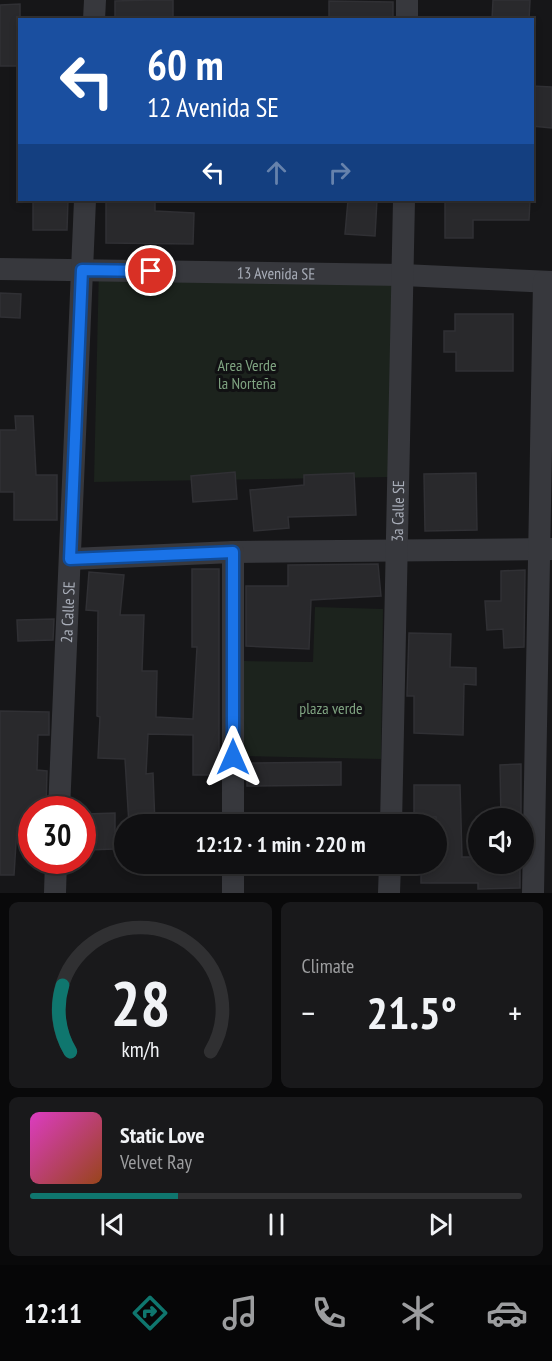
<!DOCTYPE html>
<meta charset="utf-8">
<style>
:root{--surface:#101012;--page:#19191b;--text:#f1f3f6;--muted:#9c9d9f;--line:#303032;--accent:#0f766e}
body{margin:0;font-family:"PT Sans Narrow",sans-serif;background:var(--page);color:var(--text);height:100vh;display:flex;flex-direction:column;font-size:22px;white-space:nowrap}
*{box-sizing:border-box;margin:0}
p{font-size:20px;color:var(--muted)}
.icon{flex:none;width:33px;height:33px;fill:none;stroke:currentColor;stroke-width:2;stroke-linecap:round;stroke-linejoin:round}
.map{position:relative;height:893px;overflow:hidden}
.sheet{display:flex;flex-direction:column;gap:9px;padding:9px;background:#09090a;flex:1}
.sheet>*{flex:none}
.top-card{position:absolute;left:18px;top:18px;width:516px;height:183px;border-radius:0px;box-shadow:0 3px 9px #0003,0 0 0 2px var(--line);background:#1a4fa0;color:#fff;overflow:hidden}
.tools{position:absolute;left:468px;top:808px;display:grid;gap:12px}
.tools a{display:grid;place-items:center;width:66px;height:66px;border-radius:50%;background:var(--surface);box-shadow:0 3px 9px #0003,0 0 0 2px var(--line);font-size:30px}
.speed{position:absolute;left:18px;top:796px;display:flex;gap:12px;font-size:30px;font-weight:700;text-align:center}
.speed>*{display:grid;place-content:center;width:78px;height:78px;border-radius:50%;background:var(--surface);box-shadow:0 3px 9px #0003,0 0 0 2px var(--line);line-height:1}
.speed .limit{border:9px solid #d22;background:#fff;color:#111}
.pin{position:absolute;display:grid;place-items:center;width:51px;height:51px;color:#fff;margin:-26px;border:3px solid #fff;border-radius:50%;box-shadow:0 2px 6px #0007}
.me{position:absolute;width:66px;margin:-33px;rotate:0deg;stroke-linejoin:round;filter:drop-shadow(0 0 4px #0008)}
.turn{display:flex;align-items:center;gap:21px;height:126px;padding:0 30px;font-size:27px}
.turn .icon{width:78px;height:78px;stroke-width:2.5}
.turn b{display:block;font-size:42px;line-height:51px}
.lanes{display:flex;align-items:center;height:57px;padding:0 30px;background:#0003;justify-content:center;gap:30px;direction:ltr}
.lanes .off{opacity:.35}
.big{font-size:45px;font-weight:700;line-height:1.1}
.sheet .widget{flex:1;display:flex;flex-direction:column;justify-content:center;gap:9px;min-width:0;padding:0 21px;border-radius:9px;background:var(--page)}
.sheet .dial{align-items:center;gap:0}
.dial svg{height:156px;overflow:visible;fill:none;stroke:var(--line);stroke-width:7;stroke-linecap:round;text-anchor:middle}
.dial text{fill:var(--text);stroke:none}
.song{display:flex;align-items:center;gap:18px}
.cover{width:72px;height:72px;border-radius:9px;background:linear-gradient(135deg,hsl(310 70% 55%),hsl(20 70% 35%))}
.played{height:6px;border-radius:3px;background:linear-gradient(90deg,var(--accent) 30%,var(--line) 30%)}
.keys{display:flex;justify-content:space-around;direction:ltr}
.heat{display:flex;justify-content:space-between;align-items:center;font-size:33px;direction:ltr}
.sheet .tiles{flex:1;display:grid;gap:9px;grid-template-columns:1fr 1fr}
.widget:last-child{grid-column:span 2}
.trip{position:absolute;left:114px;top:814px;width:333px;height:60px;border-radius:30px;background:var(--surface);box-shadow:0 3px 9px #0003,0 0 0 2px var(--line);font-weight:700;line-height:60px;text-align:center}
.tab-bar{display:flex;height:96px;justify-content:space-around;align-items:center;background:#060607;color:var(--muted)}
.tab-bar .icon{width:42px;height:42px}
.tab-bar .current{color:var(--accent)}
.tab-bar b{font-size:27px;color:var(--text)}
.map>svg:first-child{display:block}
</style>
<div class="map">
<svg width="552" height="893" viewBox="0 0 552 893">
<rect width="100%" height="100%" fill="#161618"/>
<g fill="#1c231d">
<polygon points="99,266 399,272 389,477 94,482"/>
<polygon points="315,607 383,609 381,759 242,756 244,661 313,662"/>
</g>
<g fill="#29292c" stroke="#303034" stroke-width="1.5">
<polygon points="149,0 173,0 173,20 115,20 115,1"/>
<polygon points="493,0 530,0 529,20 492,20"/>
<polygon points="329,1 393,2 393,20 329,20"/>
<polygon points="20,4 20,66 0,66 0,5"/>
<polygon points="532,86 552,87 552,128 532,126"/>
<polygon points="33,200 68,200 67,230 33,230"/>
<polygon points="106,200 155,200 155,211 194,213 193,244 106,243"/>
<polygon points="348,200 377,200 375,236 345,234"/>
<polygon points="445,200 530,200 529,220 473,220 473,238 445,238"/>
<polygon points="0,293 21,294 20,318 0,317"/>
<polygon points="455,314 513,314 513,371 456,371 456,352 444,352 444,331 455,331"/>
<polygon points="15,416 33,416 36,475 57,475 57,520 14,520 14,492 0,492 0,430 16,430"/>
<polygon points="235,472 237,499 193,502 191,476"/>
<polygon points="354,473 356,515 288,517 289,528 254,531 250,490 304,485 304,475"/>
<polygon points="476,473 477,530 425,531 424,474"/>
<polygon points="378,564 381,596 311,600 309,649 246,646 246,586 288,586 288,565"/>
<polygon points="192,569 219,569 219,775 193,775 193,735 148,734 146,774 153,773 155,825 129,825 125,759 98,758 100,717 97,716 98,611 86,610 89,572 124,575 120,615 144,615 142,671 157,671 156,717 193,719 197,647 192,647"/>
<polygon points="525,570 524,647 504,648 503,629 487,630 485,601 501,601 501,571"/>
<polygon points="54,619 53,640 18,641 17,620"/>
<polygon points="409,633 451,634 450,667 476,668 476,685 464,684 463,735 414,733 414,696 407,696"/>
<polygon points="0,711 49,712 49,735 38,735 37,770 47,771 46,810 32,810 32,828 17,827 14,875 0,875"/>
<polygon points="341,762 341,785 247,786 247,763"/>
<polygon points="521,764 521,819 501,819 500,765"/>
<polygon points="414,785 460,785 462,857 478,857 478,864 520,864 520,888 478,889 478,883 421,883 421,864 436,864 436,817 414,817"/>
<polygon points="115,813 115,849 86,850 86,814"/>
</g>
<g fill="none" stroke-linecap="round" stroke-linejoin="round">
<g stroke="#37383d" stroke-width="22">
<polyline points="94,20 95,0"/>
<polyline points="407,20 407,0"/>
<path id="s1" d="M0 269 403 275 552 282"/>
<polyline points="71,559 233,552 552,549"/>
<path id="s2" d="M59 810 85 200"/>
<polyline points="233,825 233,552"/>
<path id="s3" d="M391 825 404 200"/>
<polyline points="55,893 56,861"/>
<polyline points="233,893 233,864"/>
<polyline points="389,893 390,864"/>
<polyline points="533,893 544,282"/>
</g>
</g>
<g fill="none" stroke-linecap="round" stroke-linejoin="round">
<defs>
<polyline id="route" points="151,271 82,270 70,559 233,552 233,757"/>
</defs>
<use href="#route" stroke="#114b97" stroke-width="15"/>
<use href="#route" stroke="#1a73e8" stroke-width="10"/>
</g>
<g text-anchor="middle" stroke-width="6" stroke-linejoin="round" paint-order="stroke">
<g font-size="16" fill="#a8adb8" stroke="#111113">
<text dy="6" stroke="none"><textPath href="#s1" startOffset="276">13 Avenida SE</textPath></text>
<text dy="6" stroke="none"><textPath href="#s3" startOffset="314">3a Calle SE</textPath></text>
<text dy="6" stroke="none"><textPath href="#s2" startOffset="198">2a Calle SE</textPath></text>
</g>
<g font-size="16" fill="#7fa381" stroke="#111113">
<text x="247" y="371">Area Verde<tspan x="247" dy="18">la Norteña</tspan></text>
<text x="331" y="714">plaza verde</text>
</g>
</g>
</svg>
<div class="tools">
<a><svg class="icon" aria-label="sound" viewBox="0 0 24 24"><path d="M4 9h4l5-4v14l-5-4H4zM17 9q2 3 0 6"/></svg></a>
</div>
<div class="speed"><div class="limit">30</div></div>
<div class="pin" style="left:151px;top:271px;background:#d93025"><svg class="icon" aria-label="arrive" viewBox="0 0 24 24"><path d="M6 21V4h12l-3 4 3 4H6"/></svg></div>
<svg class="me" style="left:233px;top:757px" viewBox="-20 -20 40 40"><path d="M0-17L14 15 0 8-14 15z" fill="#1a73e8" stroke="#fff" stroke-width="4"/></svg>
<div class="trip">12:12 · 1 min · 220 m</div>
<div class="top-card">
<div class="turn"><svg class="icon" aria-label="left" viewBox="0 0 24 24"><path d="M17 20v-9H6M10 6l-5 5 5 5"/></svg><div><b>60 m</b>12 Avenida SE</div></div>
<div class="lanes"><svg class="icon" aria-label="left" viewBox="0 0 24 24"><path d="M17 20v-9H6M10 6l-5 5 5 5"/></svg><svg class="icon off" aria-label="ahead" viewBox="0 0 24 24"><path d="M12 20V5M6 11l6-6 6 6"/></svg><svg class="icon off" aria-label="right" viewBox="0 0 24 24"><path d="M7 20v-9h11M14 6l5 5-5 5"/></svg></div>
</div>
</div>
<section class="sheet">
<div class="tiles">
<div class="widget dial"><svg viewBox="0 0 100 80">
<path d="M14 69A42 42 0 1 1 86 69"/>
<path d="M14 69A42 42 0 0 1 10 35" stroke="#0f766e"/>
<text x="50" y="56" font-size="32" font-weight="700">28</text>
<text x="50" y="72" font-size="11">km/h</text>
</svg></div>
<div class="widget"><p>Climate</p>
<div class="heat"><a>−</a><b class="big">21.5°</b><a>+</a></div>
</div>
<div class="widget">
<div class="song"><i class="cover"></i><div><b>Static Love</b><p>Velvet Ray</p></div></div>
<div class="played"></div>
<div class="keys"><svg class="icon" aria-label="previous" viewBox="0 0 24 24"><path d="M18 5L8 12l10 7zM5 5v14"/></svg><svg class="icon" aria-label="pause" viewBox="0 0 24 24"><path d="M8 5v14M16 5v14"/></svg><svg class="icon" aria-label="next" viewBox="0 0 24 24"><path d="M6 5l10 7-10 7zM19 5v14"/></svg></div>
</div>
</div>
</section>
<nav class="tab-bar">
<b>12:11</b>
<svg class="icon current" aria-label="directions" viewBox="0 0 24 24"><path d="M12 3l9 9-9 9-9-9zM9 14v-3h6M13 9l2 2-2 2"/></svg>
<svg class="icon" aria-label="music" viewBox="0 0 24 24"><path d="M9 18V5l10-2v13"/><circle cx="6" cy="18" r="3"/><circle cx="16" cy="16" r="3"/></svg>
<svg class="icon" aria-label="phone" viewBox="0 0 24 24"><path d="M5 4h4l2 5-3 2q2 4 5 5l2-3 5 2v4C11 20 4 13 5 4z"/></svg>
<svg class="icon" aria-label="climate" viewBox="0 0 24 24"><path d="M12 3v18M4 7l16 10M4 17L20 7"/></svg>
<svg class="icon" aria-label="car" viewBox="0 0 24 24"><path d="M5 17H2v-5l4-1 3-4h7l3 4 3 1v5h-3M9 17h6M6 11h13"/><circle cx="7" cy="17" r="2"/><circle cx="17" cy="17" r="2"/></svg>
</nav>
